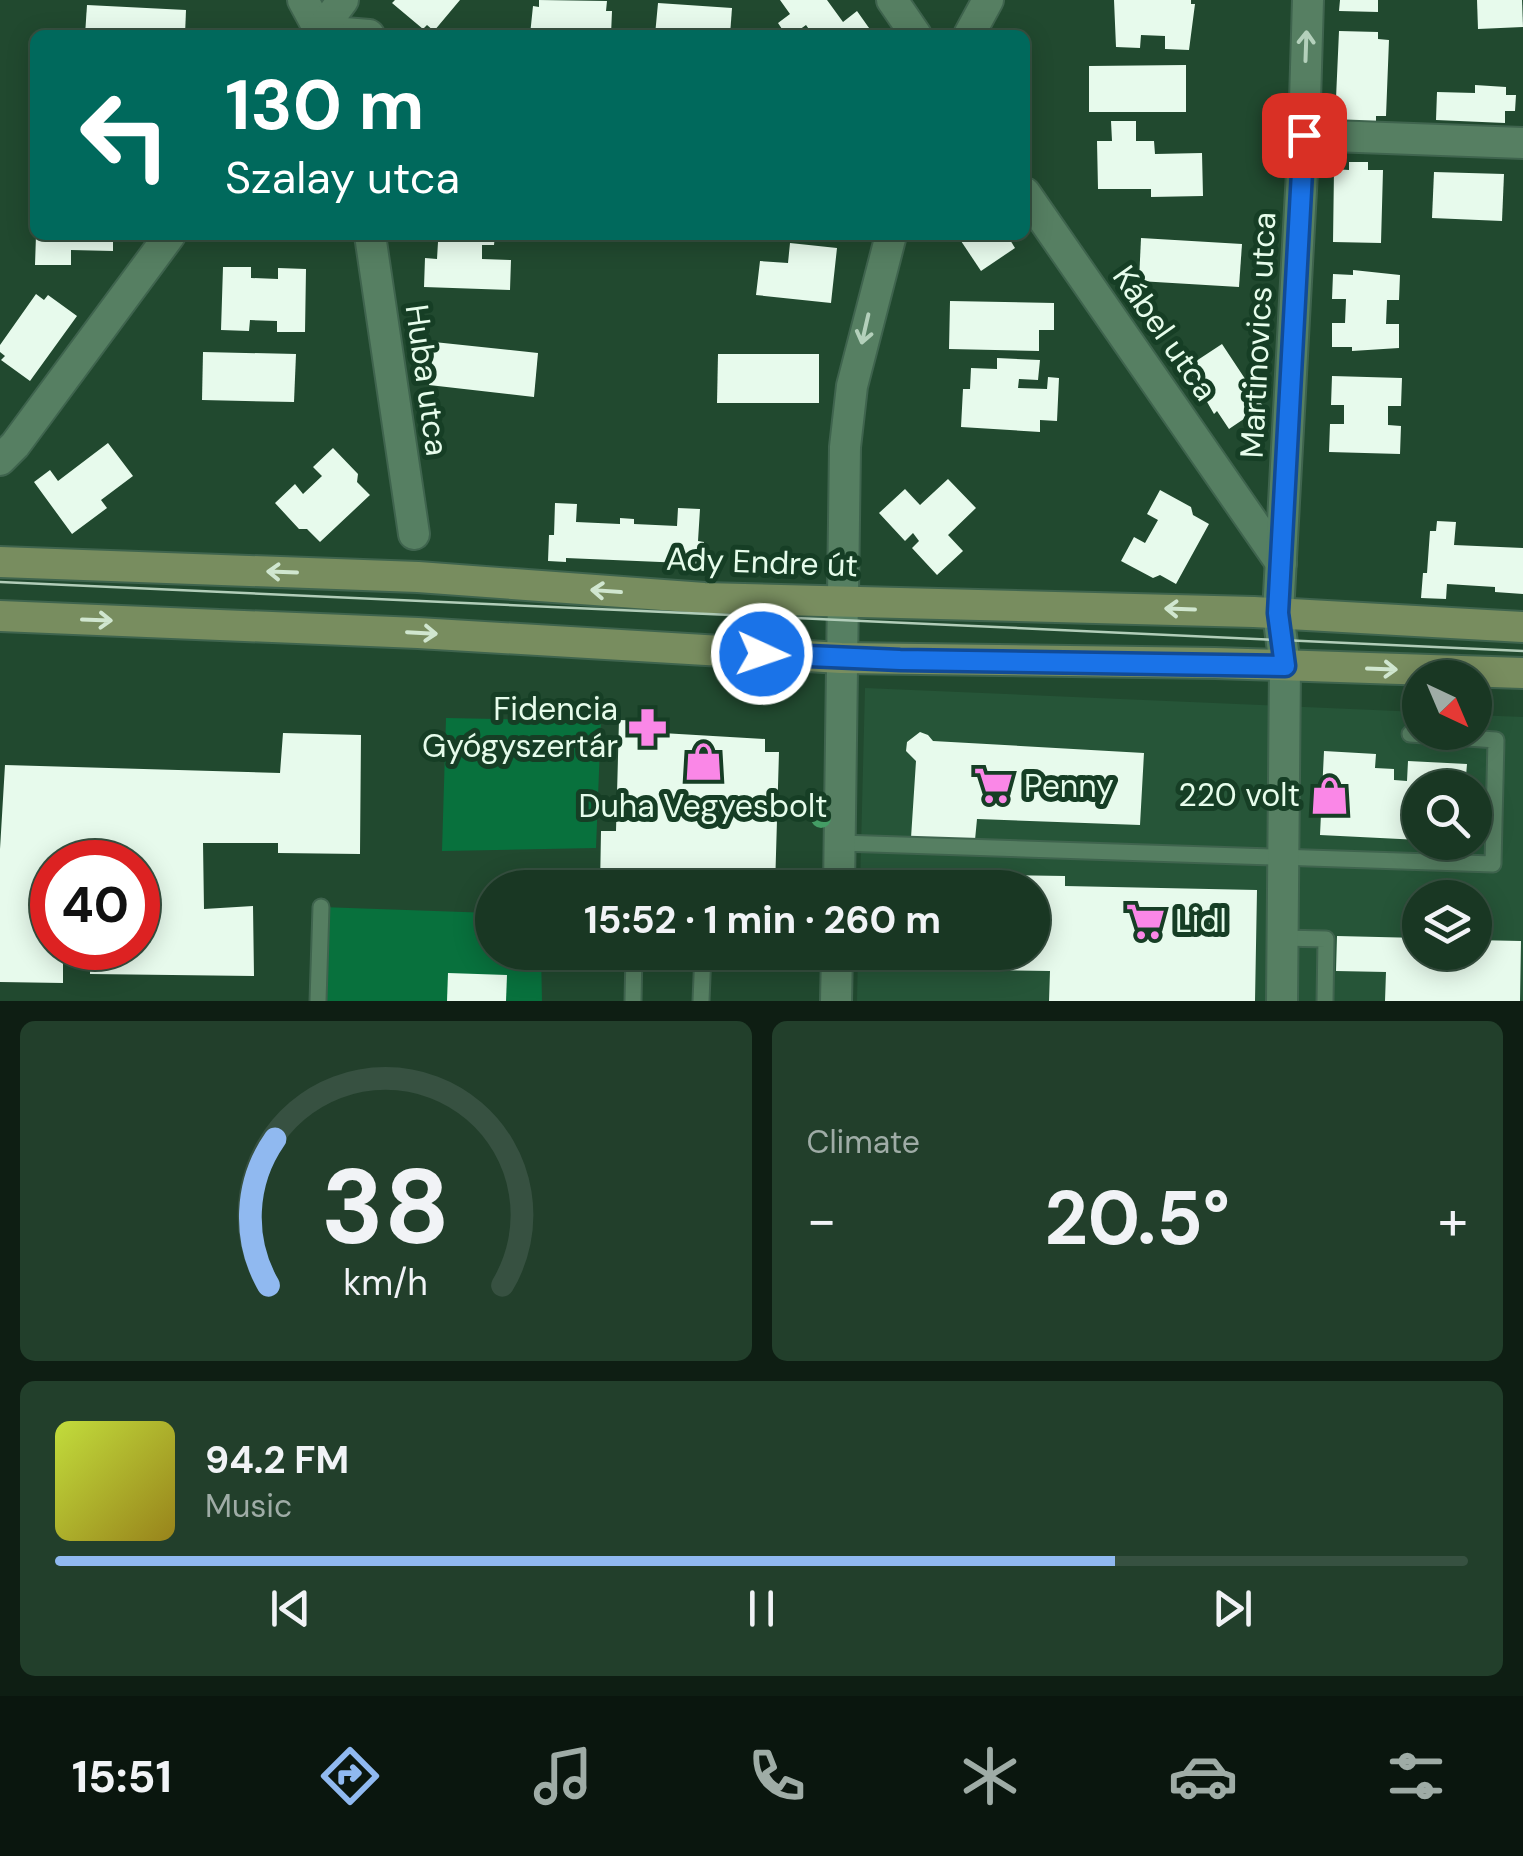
<!DOCTYPE html>
<meta charset="utf-8">
<style>
:root{--surface:#193723;--page:#223f2b;--text:#f1f3f6;--muted:#9faca6;--line:#375141;--accent:#90b9f0}
body{margin:0;font-family:"DM Sans",sans-serif;background:var(--page);color:var(--text);height:100vh;display:flex;flex-direction:column;font-size:38px;white-space:nowrap}
*{box-sizing:border-box;margin:0}
p{font-size:32px;color:var(--muted)}
.icon{flex:none;width:55px;height:55px;fill:none;stroke:currentColor;stroke-width:2;stroke-linecap:round;stroke-linejoin:round}
.map{position:relative;height:1001px;overflow:hidden}
.drawer{display:flex;flex-direction:column;gap:20px;padding:20px;background:#0e1e13;flex:1}
.drawer>*{flex:none}
.hud{position:absolute;left:30px;top:30px;width:1000px;height:210px;border-radius:15px;box-shadow:0 5px 25px #0003,0 0 0 2px var(--line);background:#00695c;color:#fff;overflow:hidden}
.needle{width:65px;rotate:136deg}
.tools{position:absolute;left:1402px;top:660px;display:grid;gap:20px}
.tools a{display:grid;place-items:center;width:90px;height:90px;border-radius:50%;background:var(--surface);box-shadow:0 5px 25px #0003,0 0 0 2px var(--line);font-size:50px}
.speed{position:absolute;left:30px;top:840px;display:flex;gap:20px;font-size:50px;font-weight:700;text-align:center}
.speed>*{display:grid;place-content:center;width:130px;height:130px;border-radius:50%;background:var(--surface);box-shadow:0 5px 25px #0003,0 0 0 2px var(--line);line-height:1}
.speed .limit{border:15px solid #d22;background:#fff;color:#111}
.pin{position:absolute;display:grid;place-items:center;width:85px;height:85px;color:#fff;margin:-42px;border-radius:20px;box-shadow:0 5px 15px #0006}
.me{position:absolute;width:110px;margin:-55px;rotate:93deg;stroke-linejoin:round;filter:drop-shadow(0 0 8px #0008)}
.turn{display:flex;align-items:center;gap:35px;height:210px;padding:0 30px;font-size:45px}
.turn .icon{width:130px;height:130px;stroke-width:2.5}
.turn b{display:block;font-size:70px;line-height:85px}
.big{font-size:75px;font-weight:700;line-height:1.1}
.drawer .widget{flex:1;display:flex;flex-direction:column;justify-content:center;gap:15px;min-width:0;padding:0 35px;border-radius:15px;background:var(--page)}
.drawer .dial{align-items:center;gap:0}
.dial svg{height:260px;overflow:visible;fill:none;stroke:var(--line);stroke-width:7;stroke-linecap:round;text-anchor:middle}
.dial text{fill:var(--text);stroke:none}
.song{display:flex;align-items:center;gap:30px}
.cover{width:120px;height:120px;border-radius:15px;background:linear-gradient(135deg,hsl(70 70% 55%),hsl(50 70% 35%))}
.played{height:10px;border-radius:5px;background:linear-gradient(90deg,var(--accent) 75%,var(--line) 75%)}
.keys{display:flex;justify-content:space-around;direction:ltr}
.heat{display:flex;justify-content:space-between;align-items:center;font-size:55px;direction:ltr}
.drawer .tiles{flex:1;display:grid;gap:20px;grid-template-columns:1fr 1fr}
.widget:last-child{grid-column:span 2}
.trip{position:absolute;left:475px;top:870px;width:575px;height:100px;border-radius:50px;background:var(--surface);box-shadow:0 5px 25px #0003,0 0 0 2px var(--line);font-weight:700;line-height:100px;text-align:center}
.tabs{display:flex;height:160px;justify-content:space-around;align-items:center;background:#0a160e;color:var(--muted)}
.tabs .icon{width:70px;height:70px}
.tabs .on{color:var(--accent)}
.tabs b{font-size:45px;color:var(--text)}
.map>svg:first-child{display:block}
</style>
<div class="map">
<svg width="1523" height="1001" viewBox="0 0 1523 1001">
<rect width="100%" height="100%" fill="#21492f"/>
<path fill="#265538" fill-rule="evenodd" d="M865 688 1420 712V732H1475V715L1523 717V1001H857L858 953 1032 952V888L860 887ZM1420 788H1475V842H1420ZM1420 898H1475V952H1420Z"/>
<g fill="#08713d">
<polygon points="446,718 601,721 596,848 442,851"/>
<polygon points="321,907 492,913 492,952 541,953 542,1001 318,1001"/>
</g>
<g fill="#e7faec" fill-rule="evenodd">
<polygon points="395,0 460,0 434,31 427,25 423,29 392,3"/>
<polygon points="539,0 607,1 606,11 612,11 611,35 530,35 533,6 539,7"/>
<polygon points="780,0 827,0 843,22 857,11 874,35 813,35 806,25 792,35 786,35 778,23 790,14"/>
<polygon points="1114,0 1191,0 1191,4 1195,4 1189,50 1165,49 1165,36 1141,35 1140,48 1116,47"/>
<polygon points="1340,0 1378,0 1378,12 1339,11"/>
<polygon points="1477,0 1522,0 1523,27 1478,29"/>
<polygon points="658,3 732,8 730,35 655,35"/>
<polygon points="87,5 186,10 185,35 85,35"/>
<polygon points="1339,31 1378,32 1378,39 1389,40 1386,116 1376,116 1376,123 1335,121"/>
<polygon points="1186,65 1186,112 1089,112 1089,66"/>
<polygon points="1475,85 1506,87 1506,95 1516,95 1515,111 1505,111 1505,123 1436,120 1437,92 1475,93"/>
<polygon points="1111,121 1136,121 1136,141 1154,141 1155,154 1202,153 1203,196 1151,197 1151,189 1098,189 1097,141 1112,141"/>
<polygon points="1349,162 1368,162 1368,170 1383,170 1381,243 1333,242 1334,169 1349,170"/>
<polygon points="1434,172 1504,174 1502,221 1432,218"/>
<polygon points="36,235 113,235 113,251 71,250 71,265 35,265"/>
<polygon points="426,235 495,235 494,245 482,245 482,259 511,260 510,290 424,287 425,258 437,259 438,242 425,241"/>
<polygon points="957,235 1007,235 1015,248 981,271"/>
<polygon points="1141,238 1242,244 1239,287 1139,281"/>
<polygon points="790,243 837,248 831,303 756,295 760,261 788,263"/>
<polygon points="223,267 251,267 251,278 278,279 278,268 306,269 305,332 277,332 277,321 250,320 249,331 221,330"/>
<polygon points="1353,270 1400,275 1399,300 1387,300 1386,324 1399,324 1399,348 1352,351 1352,347 1332,347 1332,323 1345,323 1346,299 1332,299 1333,274 1353,275"/>
<polygon points="36,294 44,300 48,295 77,316 30,381 1,360 5,356 0,352 0,345"/>
<polygon points="950,301 1054,303 1054,330 1039,330 1039,351 949,349"/>
<polygon points="434,342 538,353 534,397 429,385"/>
<polygon points="1222,344 1263,406 1229,429 1217,411 1214,414 1187,367"/>
<polygon points="203,352 296,354 294,402 202,400"/>
<polygon points="718,354 819,354 819,403 717,403"/>
<polygon points="997,358 1040,360 1038,380 1019,379 1018,388 1047,389 1048,377 1059,378 1057,421 1040,420 1040,432 961,427 963,389 970,389 971,368 997,369"/>
<polygon points="1332,376 1402,378 1401,406 1388,406 1388,425 1401,426 1400,454 1329,452 1330,424 1344,424 1344,405 1331,405"/>
<polygon points="108,443 133,476 101,500 107,508 72,534 34,482 50,470 58,481"/>
<polygon points="333,448 358,474 357,482 370,495 320,542 307,529 299,529 275,503 295,484 303,494 322,476 313,467"/>
<polygon points="948,479 976,508 948,535 963,551 937,575 912,548 919,541 913,533 905,541 879,513 905,489 920,505"/>
<polygon points="1160,490 1191,507 1193,515 1209,524 1176,584 1160,575 1153,578 1121,561 1134,537 1145,543 1158,520 1147,514"/>
<polygon points="555,503 577,504 576,522 620,524 620,518 634,519 634,524 677,526 678,508 700,509 698,541 704,542 703,568 684,567 684,563 566,558 566,562 548,561 549,535 554,535"/>
<polygon points="1437,521 1456,522 1454,545 1523,548 1523,594 1495,592 1495,587 1447,584 1446,599 1421,598 1423,573 1427,573 1430,531 1436,531"/>
<polygon points="619,720 663,721 662,733 765,739 765,752 779,752 775,888 600,888 601,831 616,831"/>
<polygon points="920,732 928,735 933,741 1144,753 1140,825 977,819 975,840 911,838 916,761 906,751 907,742"/>
<path d="M283 733 361 735 360 854 278 853V843H203L204 909 253 906 254 976 90 974V956L63 957V983L0 982V849L5 765 280 773ZM52 862H138V948H52Z"/>
<polygon points="1324,751 1376,754 1375,768 1394,769 1394,780 1407,781 1408,761 1467,764 1465,788 1420,788 1420,840 1320,835"/>
<polygon points="879,873 1065,876 1065,886 1257,890 1255,1001 1049,1001 1050,971 878,968 878,952 1032,952 1032,888 879,888"/>
<polygon points="1337,936 1420,938 1420,952 1475,952 1475,940 1521,941 1520,1001 1385,1001 1386,972 1336,971"/>
<polygon points="448,973 507,975 506,1001 447,1001"/>
</g>
<g fill="none" stroke-linecap="round" stroke-linejoin="round">
<defs>
<g id="lane">
<polyline points="840,843 1493,864 1496,740 1410,734"/>
<polyline points="1282,938 1326,939 1325,1001"/>
<polyline points="318,1001 321,907"/>
<polyline points="633,1001 634,952"/>
<polyline points="701,1001 703,952"/>
</g>
<g id="street">
<polyline points="303,0 322,35"/>
<polyline points="892,0 916,35"/>
<polyline points="320,31 369,35"/>
<polyline points="317,35 343,0"/>
<polyline points="969,35 988,0"/>
<polyline points="1304,135 1523,143"/>
<polyline points="1025,193 1281,563"/>
<polyline points="370,235 414,534"/>
<polyline points="0,460 15,445 170,235"/>
<polyline points="839,888 845,447 852,386 891,235"/>
<polyline points="836,1001 837,952"/>
<polyline points="1282,1001 1285,666 1278,613 1304,135 1308,0"/>
</g>
<g id="secondary">
<polyline points="0,562 418,577 704,598 1254,612 1523,627"/>
<polyline points="0,616 418,633 841,658 1215,663 1523,673"/>
</g>
</defs>
<use href="#lane" stroke="#3f644e" stroke-width="19"/>
<use href="#street" stroke="#3f644e" stroke-width="34"/>
<use href="#secondary" stroke="#3f644e" stroke-width="34"/>
<use href="#lane" stroke="#567f62" stroke-width="15"/>
<use href="#street" stroke="#567f62" stroke-width="30"/>
<use href="#secondary" stroke="#788d5f" stroke-width="30"/>
<polyline stroke="#b2cdb9" stroke-width="2.5" points="0,582 1523,651"/>
</g>
<circle fill="#449d65" cx="821" cy="818" r="10"/>
<defs><path id="oneway-shaft" d="M-6 0H5M1.5-3L5.5 0L1.5 3" fill="none" stroke-width="1.6" stroke-linecap="round" stroke-linejoin="round" transform="scale(2.5)"/></defs>
<g stroke="#b4d0bb">
<use href="#oneway-shaft" transform="translate(1306 46) rotate(-88)"/>
<use href="#oneway-shaft" transform="translate(865 329) rotate(103)"/>
</g>
<g stroke="#d0e6cf">
<use href="#oneway-shaft" transform="translate(282 572) rotate(-178)"/>
<use href="#oneway-shaft" transform="translate(606 591) rotate(-176)"/>
<use href="#oneway-shaft" transform="translate(1180 609) rotate(-178)"/>
<use href="#oneway-shaft" transform="translate(97 620) rotate(2)"/>
<use href="#oneway-shaft" transform="translate(422 633) rotate(3)"/>
<use href="#oneway-shaft" transform="translate(1382 669) rotate(2)"/>
</g>
<g fill="none" stroke-linecap="round" stroke-linejoin="round">
<defs>
<polyline id="route" points="762,654 900,660 1285,666 1278,613 1304,135"/>
</defs>
<use href="#route" stroke="#114b97" stroke-width="25"/>
<use href="#route" stroke="#1a73e8" stroke-width="18"/>
</g>
<defs>
<symbol id="pharmacy-bare" viewBox="-9 -9 18 18"><path d="M-2-6h4v4h4v4h-4v4h-4v-4h-4v-4h4Z" fill="#fa87e7" stroke="#163e25" stroke-width="2.5" paint-order="stroke"/></symbol>
<symbol id="shop-bare" viewBox="-9 -9 18 18"><path d="M-5-2.5h2.3a2.7 3.5 0 0 1 5.4 0H5L5.5 6h-11ZM-1.5-2.5h3a1.5 2.3 0 0 0-3 0Z" fill="#fa87e7" stroke="#163e25" stroke-width="2.5" paint-order="stroke"/></symbol>
<symbol id="supermarket-bare" viewBox="-9 -9 18 18"><path d="M-6-5.5h2.5l.6 2H6L4.5 2H-2.5L-4.4-4H-6ZM-1.5 3.2a1.3 1.3 0 1 0 .1 0ZM3 3.2a1.3 1.3 0 1 0 .1 0Z" fill="#fa87e7" stroke="#163e25" stroke-width="2.5" paint-order="stroke"/></symbol>
</defs>
<g fill-rule="evenodd">
<use href="#pharmacy-bare" x="620" y="700" width="55" height="55"/>
<use href="#shop-bare" x="676" y="734" width="55" height="55"/>
<use href="#supermarket-bare" x="966" y="758" width="55" height="55"/>
<use href="#shop-bare" x="1302" y="768" width="55" height="55"/>
<use href="#supermarket-bare" x="1118" y="894" width="55" height="55"/>
</g>
<g text-anchor="middle" stroke-width="10" stroke-linejoin="round" paint-order="stroke">
<g font-size="32" fill="#e6fceb" stroke="#163e25">
<text transform="translate(1165 333) rotate(55)" y="11">Kábel utca</text>
<text transform="translate(1258 335) rotate(-87)" y="11">Martinovics utca</text>
<text transform="translate(427 380) rotate(82)" y="11">Huba utca</text>
<text transform="translate(762 562) rotate(2)" y="11">Ady Endre út</text>
</g>
<g font-size="32" fill="#e6fceb" stroke="#163e25" text-anchor="end">
<text x="618" y="720">Fidencia<tspan x="618" dy="37">Gyógyszertár</tspan></text>
<text x="1024" y="797" text-anchor="start">Penny</text>
<text x="1300" y="806">220 volt</text>
<text x="703" y="817" text-anchor="middle">Duha Vegyesbolt</text>
<text x="1175" y="932" text-anchor="start">Lidl</text>
</g>
</g>
</svg>
<div class="tools">
<a><svg class="needle" viewBox="-14 -14 28 28"><path d="M0-13l5 13h-10z" fill="#e53935"/><path d="M0 13l5-13h-10z" fill="#9faca6"/></svg></a>
<a><svg class="icon" aria-label="search" viewBox="0 0 24 24"><circle cx="10" cy="10" r="6"/><path d="M15 15l6 6"/></svg></a>
<a><svg class="icon" aria-label="layers" viewBox="0 0 24 24"><path d="M12 4l9 5-9 5-9-5zM3 14l9 5 9-5"/></svg></a>
</div>
<div class="speed"><div class="limit">40</div></div>
<div class="pin" style="left:1304px;top:135px;background:#d93025"><svg class="icon" aria-label="arrive" viewBox="0 0 24 24"><path d="M6 21V4h12l-3 4 3 4H6"/></svg></div>
<svg class="me" style="left:762px;top:654px" viewBox="-20 -20 40 40"><circle r="17" fill="#1a73e8" stroke="#fff" stroke-width="3"/><path d="M0-11L8 9 0 5-8 9z" fill="#fff"/></svg>
<div class="trip">15:52 · 1 min · 260 m</div>
<div class="hud">
<div class="turn"><svg class="icon" aria-label="left" viewBox="0 0 24 24"><path d="M17 20v-9H6M10 6l-5 5 5 5"/></svg><div><b>130 m</b>Szalay utca</div></div>
</div>
</div>
<section class="drawer">
<div class="tiles">
<div class="widget dial"><svg viewBox="0 0 100 80">
<path d="M14 69A42 42 0 1 1 86 69"/>
<path d="M14 69A42 42 0 0 1 16 24" stroke="#90b9f0"/>
<text x="50" y="56" font-size="32" font-weight="700">38</text>
<text x="50" y="72" font-size="11">km/h</text>
</svg></div>
<div class="widget"><p>Climate</p>
<div class="heat"><a>−</a><b class="big">20.5°</b><a>+</a></div>
</div>
<div class="widget">
<div class="song"><i class="cover"></i><div><b>94.2 FM</b><p>Music</p></div></div>
<div class="played"></div>
<div class="keys"><svg class="icon" aria-label="previous" viewBox="0 0 24 24"><path d="M18 5L8 12l10 7zM5 5v14"/></svg><svg class="icon" aria-label="pause" viewBox="0 0 24 24"><path d="M8 5v14M16 5v14"/></svg><svg class="icon" aria-label="next" viewBox="0 0 24 24"><path d="M6 5l10 7-10 7zM19 5v14"/></svg></div>
</div>
</div>
</section>
<nav class="tabs">
<b>15:51</b>
<svg class="icon on" aria-label="directions" viewBox="0 0 24 24"><path d="M12 3l9 9-9 9-9-9zM9 14v-3h6M13 9l2 2-2 2"/></svg>
<svg class="icon" aria-label="music" viewBox="0 0 24 24"><path d="M9 18V5l10-2v13"/><circle cx="6" cy="18" r="3"/><circle cx="16" cy="16" r="3"/></svg>
<svg class="icon" aria-label="phone" viewBox="0 0 24 24"><path d="M5 4h4l2 5-3 2q2 4 5 5l2-3 5 2v4C11 20 4 13 5 4z"/></svg>
<svg class="icon" aria-label="climate" viewBox="0 0 24 24"><path d="M12 3v18M4 7l16 10M4 17L20 7"/></svg>
<svg class="icon" aria-label="car" viewBox="0 0 24 24"><path d="M5 17H2v-5l4-1 3-4h7l3 4 3 1v5h-3M9 17h6M6 11h13"/><circle cx="7" cy="17" r="2"/><circle cx="17" cy="17" r="2"/></svg>
<svg class="icon" aria-label="filters" viewBox="0 0 24 24"><path d="M4 7h16M4 17h16"/><circle cx="9" cy="7" r="2"/><circle cx="15" cy="17" r="2"/></svg>
</nav>
